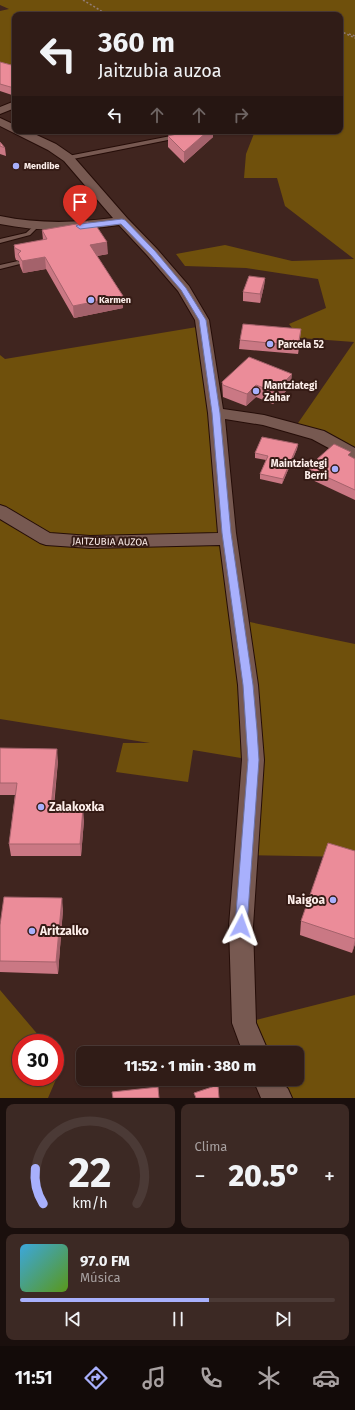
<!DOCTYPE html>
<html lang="es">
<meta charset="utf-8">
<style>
:root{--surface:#301c17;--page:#3c2924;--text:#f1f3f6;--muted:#a8a1a1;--line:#4b3a36;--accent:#a8b0fc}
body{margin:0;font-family:"Fira Sans",sans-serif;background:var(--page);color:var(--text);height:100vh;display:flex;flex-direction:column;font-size:15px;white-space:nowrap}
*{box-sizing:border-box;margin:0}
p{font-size:13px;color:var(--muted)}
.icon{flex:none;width:22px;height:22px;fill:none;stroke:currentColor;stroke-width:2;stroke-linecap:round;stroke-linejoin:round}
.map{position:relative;height:1098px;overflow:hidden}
.side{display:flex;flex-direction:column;gap:6px;padding:6px;background:#1a0f0d;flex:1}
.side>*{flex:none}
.top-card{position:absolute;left:12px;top:12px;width:331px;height:122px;border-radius:8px;box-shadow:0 1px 3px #0004,0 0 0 1px var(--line);background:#301c17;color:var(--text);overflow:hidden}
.speed{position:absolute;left:12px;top:1034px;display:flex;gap:8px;font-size:20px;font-weight:700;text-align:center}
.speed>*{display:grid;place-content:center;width:52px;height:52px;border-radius:50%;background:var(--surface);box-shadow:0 1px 3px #0004,0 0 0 1px var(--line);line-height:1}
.speed .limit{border:6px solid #d22;background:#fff;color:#111}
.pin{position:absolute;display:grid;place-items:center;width:34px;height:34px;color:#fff;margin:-41px -17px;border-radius:50% 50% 50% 0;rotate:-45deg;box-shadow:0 0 4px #0007}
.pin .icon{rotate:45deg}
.me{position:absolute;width:44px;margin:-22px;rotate:4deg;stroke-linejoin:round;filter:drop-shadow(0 0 3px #0008)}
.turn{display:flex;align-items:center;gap:14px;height:84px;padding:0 20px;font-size:18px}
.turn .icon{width:52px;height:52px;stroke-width:2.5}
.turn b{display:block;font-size:28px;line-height:34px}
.lanes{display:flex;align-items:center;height:38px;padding:0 20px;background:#0003;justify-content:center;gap:20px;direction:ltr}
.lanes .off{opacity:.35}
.big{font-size:30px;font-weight:800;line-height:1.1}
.side .widget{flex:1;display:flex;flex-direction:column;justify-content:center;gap:6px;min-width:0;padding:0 14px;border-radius:8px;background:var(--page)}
.side .dial{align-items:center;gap:0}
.dial svg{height:104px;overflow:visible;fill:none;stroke:var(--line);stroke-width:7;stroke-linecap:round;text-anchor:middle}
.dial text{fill:var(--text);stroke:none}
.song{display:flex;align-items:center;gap:12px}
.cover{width:48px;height:48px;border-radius:6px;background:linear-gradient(135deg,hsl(200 70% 55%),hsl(90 70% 35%))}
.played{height:4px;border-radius:2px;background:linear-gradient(90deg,var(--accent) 60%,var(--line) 60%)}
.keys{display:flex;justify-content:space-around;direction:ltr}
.heat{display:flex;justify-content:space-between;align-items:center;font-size:22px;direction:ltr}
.side .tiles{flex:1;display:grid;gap:6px;grid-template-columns:1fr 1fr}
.widget:last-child{grid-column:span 2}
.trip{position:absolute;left:76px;top:1046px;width:228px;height:40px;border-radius:8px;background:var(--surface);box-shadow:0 1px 3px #0004,0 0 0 1px var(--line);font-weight:800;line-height:40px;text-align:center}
.menu{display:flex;height:64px;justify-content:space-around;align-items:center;background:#130b09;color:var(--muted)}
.menu .icon{width:28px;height:28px}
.menu .current{color:var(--accent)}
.menu b{font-size:18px;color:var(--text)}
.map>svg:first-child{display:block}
</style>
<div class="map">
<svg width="355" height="1098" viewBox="0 0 355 1098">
<rect width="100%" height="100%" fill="#40251f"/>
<g fill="#6f500c">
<polygon points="0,0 355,0 355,465 296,426 354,342 300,338 289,324 326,308 318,279 246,268 185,266 176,254 225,245 292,261 354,259 285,206 277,178 244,178 246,154 255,131 340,131 340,15 15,15 15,67 0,63 0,11 9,9 0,5"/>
<polygon points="203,326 240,620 355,644 355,857 247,855 253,760 193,750 188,782 116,772 123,743 150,743 0,719 0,355 5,359"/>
<polygon points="0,990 45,1043 21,1043 21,1077 55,1077 55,1054 63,1063 48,1098 0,1098"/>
<polygon points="355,995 355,1098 279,1098 266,1079 297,1079 297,1053 256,1053 244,1023"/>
</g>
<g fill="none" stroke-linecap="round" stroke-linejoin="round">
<defs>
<g id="service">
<polygon points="176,135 179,137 178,138 68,160 65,158 68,156"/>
<polygon points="36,224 39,226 30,235 0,243 0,239 26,233"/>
<polygon points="18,261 21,263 20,264 0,269 0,265"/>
</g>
<g id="minor">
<polygon points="15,101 15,108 0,114 0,107"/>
<path d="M0 118 15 125V131H28L56 144 72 155 127 218 157 249 189 286 209 320 223 409 264 415 324 431 355 448V460L349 459 312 439 263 425 225 419 236 533 258 685 264 760 253 926 256 1023 269 1053H243L232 1023 229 926 242 760 238 685 220 545 90 548 46 545 40 543 0 519V505L6 507 50 533 90 536 218 533 208 413 195 320 178 291 147 255 119 225C79 231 40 232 0 224V216C38 224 75 223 113 218L64 161 48 150 0 126Z"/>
<polygon points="253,1079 279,1079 288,1089 292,1098 261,1098"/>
</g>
</defs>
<use href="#service" stroke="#250d08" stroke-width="2"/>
<use href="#minor" stroke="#250d08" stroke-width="2"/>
<g stroke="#937d78" stroke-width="1.5" stroke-dasharray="2 2" stroke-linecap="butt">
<polyline points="83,0 108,15"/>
<polyline points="340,31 355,38"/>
<polyline points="349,34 355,36"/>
</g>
<use href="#service" fill="#775951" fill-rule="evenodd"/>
<use href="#minor" fill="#775951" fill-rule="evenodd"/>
</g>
<g fill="#ca7884">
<polygon points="0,62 15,66 15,96 0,91"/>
<polygon points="190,131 213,131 213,137 184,163 168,147 168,136"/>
<polygon points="0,142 5,148 6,156 0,154"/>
<polygon points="42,230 108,254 97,256 123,296 123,308 74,318 46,269 23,273 20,266 19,261 16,260 15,257 14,245 43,240"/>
<polygon points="265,278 264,286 260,303 243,301 243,292"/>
<polygon points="301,329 298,354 239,349 240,340"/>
<polygon points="222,382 291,386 273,404 256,397 246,406 223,397"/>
<polygon points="298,444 297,449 282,484 260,479 260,474 266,460 255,458 255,453"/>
<polygon points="350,457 355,459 355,500 306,477 307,468"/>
<polygon points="0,748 58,761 54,807 84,820 81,856 11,856 9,844 15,795 0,795"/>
<polygon points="355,851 355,944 352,953 300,935 301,921"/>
<polygon points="63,909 58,974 0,972 0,925"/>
</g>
<g fill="#a4626b">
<polygon points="208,131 213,131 213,137 184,163 184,152"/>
<polygon points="107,242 108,254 91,257 90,245"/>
<polygon points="45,257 46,269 23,273 22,261"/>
<polygon points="265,278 264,286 260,303 260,294"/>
<polygon points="123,296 123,308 74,318 73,306"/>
<polygon points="301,329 300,338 298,354 298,346"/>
<polygon points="292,374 291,386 273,404 274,392"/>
<polygon points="256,385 256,397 246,406 247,394"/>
<polygon points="298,444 297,449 282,484 283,479"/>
<polygon points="57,749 58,761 52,819 51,807"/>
<polygon points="83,808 84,820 81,856 80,844"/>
<polygon points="62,898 63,909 58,974 56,962"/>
<polygon points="355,938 355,944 352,953 355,939"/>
</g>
<g fill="#eb8c99" stroke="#a4626b">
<polygon points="0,62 15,66 15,88 14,88 0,84"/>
<polygon points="190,131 208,131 184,152 168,136"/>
<polygon points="0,142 5,148 0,146"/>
<polygon points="88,222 90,225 95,224 107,242 90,245 123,296 73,306 45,257 22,261 18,254 21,251 15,248 14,245 47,239 42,230"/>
<polygon points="249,276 265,278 260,294 243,292"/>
<polygon points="243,324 301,329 298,346 240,340"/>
<polygon points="249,357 292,374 274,392 256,385 247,394 223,385 222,382"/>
<polygon points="262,437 298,444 283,479 260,474 268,456 255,453"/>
<polygon points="334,444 351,452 348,455 355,459 355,490 307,468"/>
<polygon points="0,748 57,749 51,807 83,808 80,844 9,844 17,783 0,783"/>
<polygon points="328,843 355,851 355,939 301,921"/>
<polygon points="4,897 62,898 56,962 0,961 0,925"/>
<polygon points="218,1085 219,1098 196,1098 194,1093"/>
<polygon points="158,1087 159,1098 113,1098 112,1092"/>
</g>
<polygon fill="#a8b0fc" stroke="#6d72a4" points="122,219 125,220 155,251 186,288 206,320 220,413 231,533 253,685 257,730 259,760 247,926 245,930 241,932 237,930 235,926 248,760 243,685 222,533 212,413 199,320 181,290 150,254 121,224 80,229 76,226 80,224"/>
<g fill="#a8b0fc" stroke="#351b15" stroke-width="1.5">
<circle cx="16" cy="166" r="4"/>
<circle cx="91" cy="300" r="4"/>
<circle cx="270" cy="344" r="4"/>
<circle cx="256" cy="391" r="4"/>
<circle cx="335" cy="469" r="4"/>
<circle cx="41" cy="807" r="4"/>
<circle cx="333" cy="900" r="4"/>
<circle cx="32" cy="931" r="4"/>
</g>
<g text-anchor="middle" stroke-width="4" stroke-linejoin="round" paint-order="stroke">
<g font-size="9" font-weight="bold" fill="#fdefeb" stroke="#351b15" text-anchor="start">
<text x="24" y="169">Mendibe</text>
<text x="99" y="303">Karmen</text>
</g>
<g font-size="10" font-weight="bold" fill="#fdefeb" stroke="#351b15" text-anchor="start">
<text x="278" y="348">Parcela 52</text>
<text x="264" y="389">Mantziategi<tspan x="264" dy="12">Zahar</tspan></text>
<text x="327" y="467" text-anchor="end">Maintziategi<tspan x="327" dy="12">Berri</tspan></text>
</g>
<g font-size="10" fill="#fdefeb" stroke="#351b15">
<text transform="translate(110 541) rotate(1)" y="4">JAITZUBIA AUZOA</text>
</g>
<g font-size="12" font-weight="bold" fill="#fdefeb" stroke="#351b15" text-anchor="start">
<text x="49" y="811">Zalakoxka</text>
<text x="325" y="904" text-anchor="end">Naigoa</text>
<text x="40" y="935">Aritzalko</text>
</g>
</g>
</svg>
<div class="speed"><div class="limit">30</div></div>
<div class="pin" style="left:80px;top:226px;background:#d93025"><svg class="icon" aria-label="arrive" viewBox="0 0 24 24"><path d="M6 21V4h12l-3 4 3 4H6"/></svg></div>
<svg class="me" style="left:241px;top:926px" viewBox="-20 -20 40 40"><path d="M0-17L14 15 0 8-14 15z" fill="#a8b0fc" stroke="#fff" stroke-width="4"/></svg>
<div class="trip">11:52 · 1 min · 380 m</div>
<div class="top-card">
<div class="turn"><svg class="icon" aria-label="left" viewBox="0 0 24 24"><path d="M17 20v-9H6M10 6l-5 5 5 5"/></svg><div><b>360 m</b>Jaitzubia auzoa</div></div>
<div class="lanes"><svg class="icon" aria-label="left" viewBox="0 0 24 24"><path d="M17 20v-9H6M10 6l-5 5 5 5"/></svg><svg class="icon off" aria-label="ahead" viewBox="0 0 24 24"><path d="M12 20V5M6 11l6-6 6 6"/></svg><svg class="icon off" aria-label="ahead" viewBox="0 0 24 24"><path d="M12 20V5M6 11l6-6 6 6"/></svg><svg class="icon off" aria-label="right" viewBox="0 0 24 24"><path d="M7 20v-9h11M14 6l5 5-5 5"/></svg></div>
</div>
</div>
<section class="side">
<div class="tiles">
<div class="widget dial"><svg viewBox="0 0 100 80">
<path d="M14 69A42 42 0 1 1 86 69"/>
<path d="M14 69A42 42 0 0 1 8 42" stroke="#a8b0fc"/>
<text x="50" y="56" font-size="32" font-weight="700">22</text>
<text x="50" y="72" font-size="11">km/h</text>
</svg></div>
<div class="widget"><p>Clima</p>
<div class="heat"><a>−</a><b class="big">20.5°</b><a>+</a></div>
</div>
<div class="widget">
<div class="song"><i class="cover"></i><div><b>97.0 FM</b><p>Música</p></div></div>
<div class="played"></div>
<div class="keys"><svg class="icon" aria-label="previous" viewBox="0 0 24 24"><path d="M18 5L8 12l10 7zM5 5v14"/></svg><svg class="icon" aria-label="pause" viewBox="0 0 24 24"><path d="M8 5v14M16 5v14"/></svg><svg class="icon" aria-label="next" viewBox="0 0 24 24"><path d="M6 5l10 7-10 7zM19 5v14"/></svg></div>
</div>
</div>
</section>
<nav class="menu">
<b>11:51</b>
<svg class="icon current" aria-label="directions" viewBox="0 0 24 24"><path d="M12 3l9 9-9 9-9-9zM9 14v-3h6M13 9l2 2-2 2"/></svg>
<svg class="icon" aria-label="music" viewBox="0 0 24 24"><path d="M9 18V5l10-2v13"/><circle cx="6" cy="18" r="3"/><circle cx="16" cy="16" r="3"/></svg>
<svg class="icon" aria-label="phone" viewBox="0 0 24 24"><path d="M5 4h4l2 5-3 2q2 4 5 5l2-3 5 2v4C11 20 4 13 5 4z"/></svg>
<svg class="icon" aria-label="climate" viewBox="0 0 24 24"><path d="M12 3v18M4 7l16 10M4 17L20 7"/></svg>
<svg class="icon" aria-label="car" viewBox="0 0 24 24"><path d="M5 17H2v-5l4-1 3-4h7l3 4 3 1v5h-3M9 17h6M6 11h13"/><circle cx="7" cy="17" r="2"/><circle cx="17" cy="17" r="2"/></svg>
</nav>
